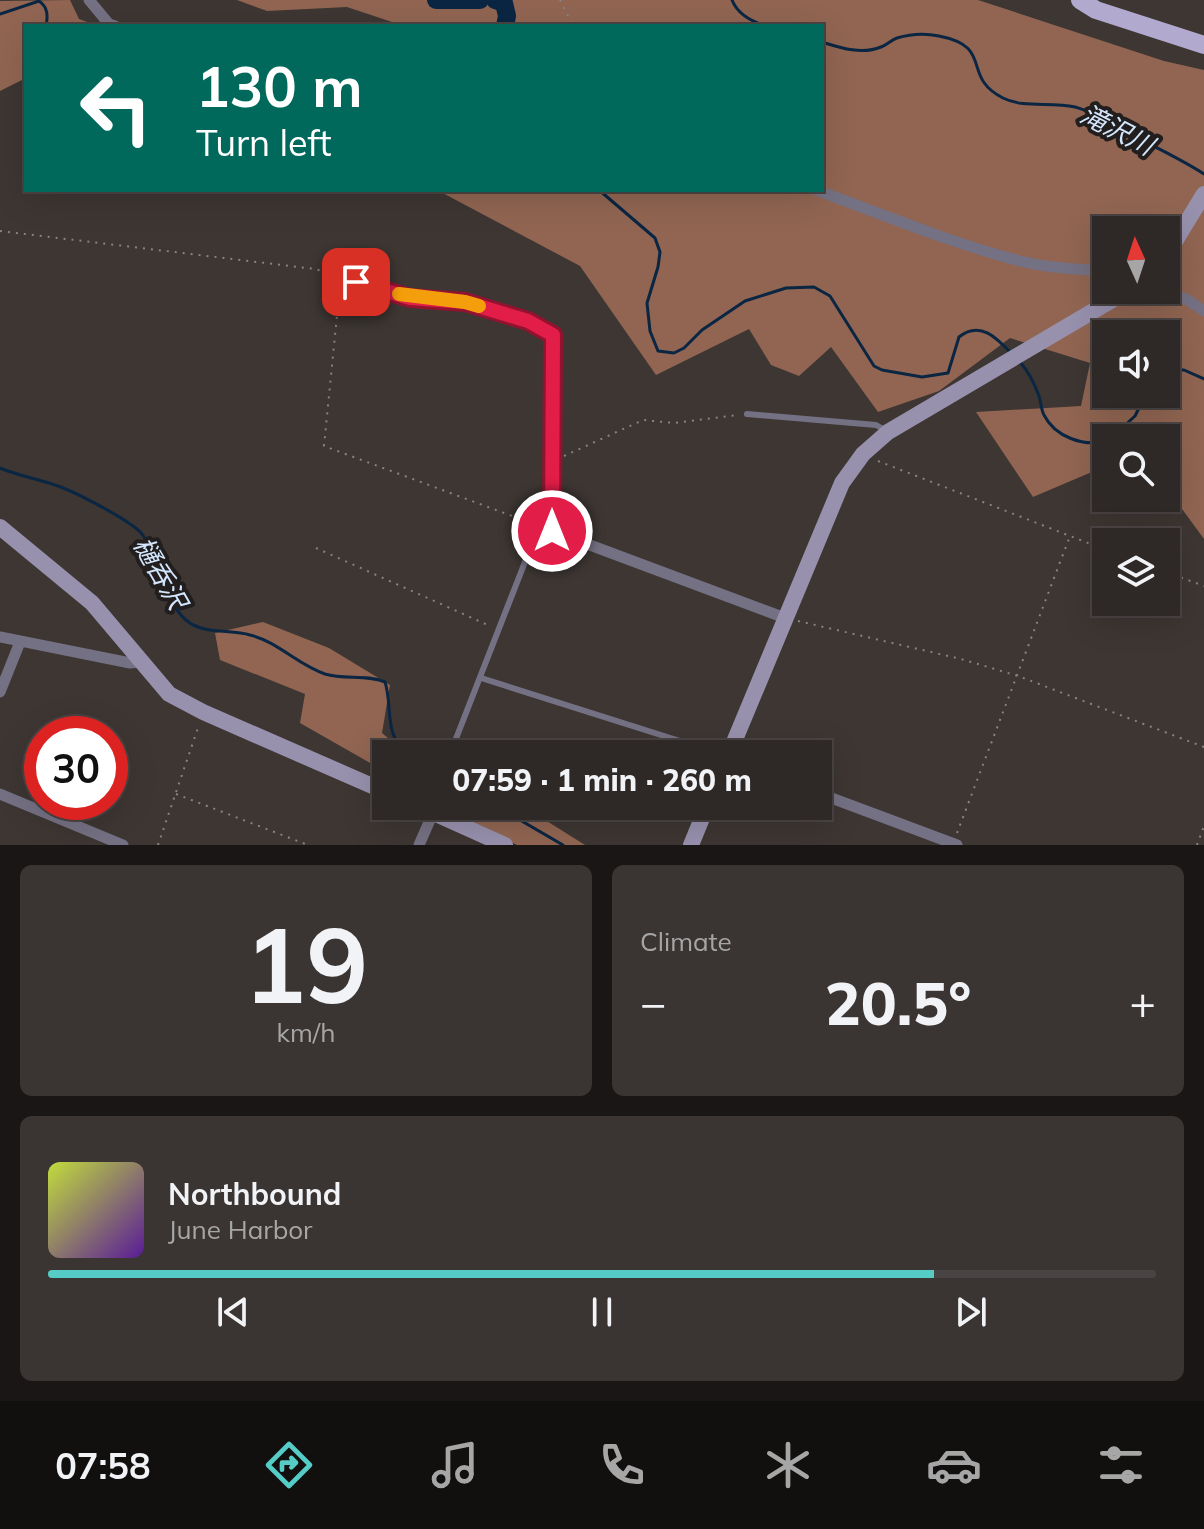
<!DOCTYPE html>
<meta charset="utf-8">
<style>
:root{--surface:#2e2826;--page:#3a3432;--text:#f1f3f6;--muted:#a7a6a7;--line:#494443;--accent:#55cdc6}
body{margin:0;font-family:Mulish,"Noto Sans JP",sans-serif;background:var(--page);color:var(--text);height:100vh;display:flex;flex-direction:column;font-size:30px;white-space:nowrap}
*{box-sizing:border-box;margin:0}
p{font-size:26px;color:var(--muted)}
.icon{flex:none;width:44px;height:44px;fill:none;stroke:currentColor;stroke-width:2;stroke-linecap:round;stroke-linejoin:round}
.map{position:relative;height:845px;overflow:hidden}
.sheet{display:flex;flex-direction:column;gap:20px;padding:20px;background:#191615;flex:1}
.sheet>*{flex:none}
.guide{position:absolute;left:24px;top:24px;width:800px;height:168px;border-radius:0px;box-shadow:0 8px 32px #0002,0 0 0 2px var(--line);background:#00695c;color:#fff;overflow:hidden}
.needle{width:52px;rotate:357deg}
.fabs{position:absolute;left:1092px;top:216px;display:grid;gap:16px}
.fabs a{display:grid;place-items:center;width:88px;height:88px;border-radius:0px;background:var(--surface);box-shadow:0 8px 32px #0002,0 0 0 2px var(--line);font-size:40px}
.speed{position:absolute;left:24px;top:716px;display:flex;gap:16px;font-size:40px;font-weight:700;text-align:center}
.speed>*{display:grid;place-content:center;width:104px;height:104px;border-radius:50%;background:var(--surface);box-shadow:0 8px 32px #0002,0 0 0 2px var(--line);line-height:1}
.speed .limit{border:12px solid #d22;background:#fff;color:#111}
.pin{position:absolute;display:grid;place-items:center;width:68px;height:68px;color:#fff;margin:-34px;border-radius:16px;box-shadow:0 4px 12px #0006}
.me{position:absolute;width:88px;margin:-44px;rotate:0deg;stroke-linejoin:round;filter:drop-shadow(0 0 6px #0008)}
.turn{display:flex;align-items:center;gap:28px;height:168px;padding:0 40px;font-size:36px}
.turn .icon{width:104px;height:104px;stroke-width:2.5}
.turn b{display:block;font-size:56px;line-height:68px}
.big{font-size:60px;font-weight:800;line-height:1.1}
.sheet .tile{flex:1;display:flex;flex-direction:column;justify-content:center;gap:12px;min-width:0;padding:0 28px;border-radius:12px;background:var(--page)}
.sheet .dial{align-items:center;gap:0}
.dial b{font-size:104px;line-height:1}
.song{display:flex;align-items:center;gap:24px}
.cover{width:96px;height:96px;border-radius:12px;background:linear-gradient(135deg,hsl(70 70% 55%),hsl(270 70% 35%))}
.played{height:8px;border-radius:4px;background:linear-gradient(90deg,var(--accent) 80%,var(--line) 80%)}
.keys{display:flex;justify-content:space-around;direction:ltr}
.heat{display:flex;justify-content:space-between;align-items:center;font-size:44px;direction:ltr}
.sheet .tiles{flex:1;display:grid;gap:20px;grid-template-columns:1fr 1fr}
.tile:last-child{grid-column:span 2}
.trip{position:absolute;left:372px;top:740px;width:460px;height:80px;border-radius:0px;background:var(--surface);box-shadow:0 8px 32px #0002,0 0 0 2px var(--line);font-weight:800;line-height:80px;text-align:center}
.dock{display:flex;height:128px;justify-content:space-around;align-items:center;background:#12100f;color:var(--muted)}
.dock .icon{width:56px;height:56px}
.dock .current{color:var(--accent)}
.dock b{font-size:36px;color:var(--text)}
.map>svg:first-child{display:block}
</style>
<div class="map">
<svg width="1204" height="845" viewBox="0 0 1204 845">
<rect width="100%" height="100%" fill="#3d3633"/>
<g fill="#916552" fill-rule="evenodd">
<polygon points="70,0 79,19 98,26 26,26 26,78 0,91 0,1"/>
<path d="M237 0H978L1164 61 1204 70V539L1166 487V438H1106V466L1033 497 976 412 1081 406 1090 363 1010 338 939 391 878 412 831 347 799 376 771 365 749 329 656 375 580 266 437 190H822V26H404L347 7 267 11ZM1106 230H1166V290H1106ZM1106 334H1166V394H1106Z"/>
<polygon points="263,622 329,648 390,685 382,733 407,754 386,754 386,772 300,723 305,694 220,660 215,633"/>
<polygon points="440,806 511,806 550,823 585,845 517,845"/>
</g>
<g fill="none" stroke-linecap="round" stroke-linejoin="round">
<g stroke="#0a2643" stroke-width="3">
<path d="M732 0C738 15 752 22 767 26"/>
<path d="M0 14 39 1C48 7 48 16 46 26"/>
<path d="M822 42C841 48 862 55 881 47 887 45 891 40 897 38 910 34 925 33 939 36 995 47 960 76 1003 98 1025 109 1051 101 1075 107 1094 112 1112 124 1129 133 1154 147 1181 159 1204 174"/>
<path d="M599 190 655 238 660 252 658 267 647 303 650 331 658 351 674 353 684 348 702 330 745 301 786 288 814 287 830 296 874 366 882 370 922 377 948 373 959 337C980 320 997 338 1012 354"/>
<path d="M1020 362C1028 371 1035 385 1039 396 1041 402 1041 410 1044 415 1055 437 1084 447 1106 441"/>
<polyline points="1166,370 1184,370 1204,379"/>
<polyline points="1111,438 1135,416 1146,394"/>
<path d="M0 468C19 476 39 479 58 486 75 492 132 521 142 534 160 560 162 599 186 620 203 635 230 629 250 635 278 642 298 665 325 674 345 680 366 674 385 682 393 706 383 738 409 754"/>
<polyline points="496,806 563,845"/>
</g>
<g stroke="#0a2643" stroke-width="18">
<polyline points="436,0 480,0"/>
<polyline points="495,0 504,3 507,16 505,26"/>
</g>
<g stroke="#898381" stroke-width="2" stroke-dasharray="2 6" stroke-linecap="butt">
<polyline points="560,0 573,26"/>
<polyline points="0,231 315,269 332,274"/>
<polyline points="340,285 324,446 531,523"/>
<polyline points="564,456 643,420 674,423 737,415"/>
<polyline points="878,461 1106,550"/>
<polyline points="316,548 490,626"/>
<polyline points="1166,572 1204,586"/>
<polyline points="798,621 961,659 1018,676 1204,747"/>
<polyline points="176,794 308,845"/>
<polyline points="957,833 1070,536"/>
<polyline points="158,845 199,725"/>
<polyline points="1197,845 1204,826"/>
</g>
<g stroke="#757184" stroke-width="6">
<polyline points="747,414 876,425 885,430"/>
<polyline points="481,678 721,754"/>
<polyline points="450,754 539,526"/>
</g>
<g stroke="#757184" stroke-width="11">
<polyline points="89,0 109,24 115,26"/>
<path d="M816 190C884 215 951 243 1020 261 1048 268 1077 269 1106 271"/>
<polyline points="341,276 410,298 465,302 528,321 553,335 552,531"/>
<polyline points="1157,290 1186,299 1204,311"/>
<polyline points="539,526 785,618"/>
<polyline points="0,637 130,663 140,662"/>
<polyline points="0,692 20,642"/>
<polyline points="818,793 957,845"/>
<polyline points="0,794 123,845"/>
<polyline points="419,845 433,813"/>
</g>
<g stroke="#9891ae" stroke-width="16">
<polyline points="1166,256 1204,194"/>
<polyline points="0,527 92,603 169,694 203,712 386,792"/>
<polyline points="729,754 842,483 863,454 888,432 1129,290"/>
<polyline points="418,806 505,845"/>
<polyline points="691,845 707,806"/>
</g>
<polyline stroke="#b2a9cf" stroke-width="18" points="1080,0 1096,10 1204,45"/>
</g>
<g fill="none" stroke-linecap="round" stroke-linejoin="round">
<defs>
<polyline id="route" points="356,282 410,298 465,302 528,321 553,335 552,531"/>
</defs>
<use href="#route" stroke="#92132f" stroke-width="20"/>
<use href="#route" stroke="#e11d48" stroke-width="14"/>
<polyline stroke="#f59e0b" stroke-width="14" points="399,294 465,302 479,306"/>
</g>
<g text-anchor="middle" stroke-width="8" stroke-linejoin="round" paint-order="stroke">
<g font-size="26" font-style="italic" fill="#d3e6fd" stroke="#211e1d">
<text transform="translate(1117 130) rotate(27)" y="9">滝沢川</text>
<text transform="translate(160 573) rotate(60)" y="9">樋呑沢</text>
</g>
</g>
</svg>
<div class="fabs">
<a><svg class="needle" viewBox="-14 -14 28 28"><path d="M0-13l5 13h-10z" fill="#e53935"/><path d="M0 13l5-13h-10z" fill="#a7a6a7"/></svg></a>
<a><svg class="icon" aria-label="sound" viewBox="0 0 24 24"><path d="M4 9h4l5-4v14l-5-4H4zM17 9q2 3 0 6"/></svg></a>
<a><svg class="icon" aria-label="search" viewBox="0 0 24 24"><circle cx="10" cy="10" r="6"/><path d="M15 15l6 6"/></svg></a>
<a><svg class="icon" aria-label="layers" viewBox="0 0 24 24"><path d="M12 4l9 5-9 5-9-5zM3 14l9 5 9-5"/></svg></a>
</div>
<div class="speed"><div class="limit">30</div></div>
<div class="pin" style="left:356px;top:282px;background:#d93025"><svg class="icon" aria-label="arrive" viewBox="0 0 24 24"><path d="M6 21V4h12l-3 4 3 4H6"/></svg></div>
<svg class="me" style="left:552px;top:531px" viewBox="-20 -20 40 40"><circle r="17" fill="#e11d48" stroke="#fff" stroke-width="3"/><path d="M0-11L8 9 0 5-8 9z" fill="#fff"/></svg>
<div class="trip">07:59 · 1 min · 260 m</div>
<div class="guide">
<div class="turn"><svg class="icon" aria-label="left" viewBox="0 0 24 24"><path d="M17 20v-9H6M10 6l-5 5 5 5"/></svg><div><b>130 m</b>Turn left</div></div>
</div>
</div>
<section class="sheet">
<div class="tiles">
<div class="tile dial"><b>19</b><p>km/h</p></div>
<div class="tile"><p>Climate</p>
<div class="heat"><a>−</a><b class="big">20.5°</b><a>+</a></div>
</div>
<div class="tile">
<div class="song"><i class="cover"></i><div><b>Northbound</b><p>June Harbor</p></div></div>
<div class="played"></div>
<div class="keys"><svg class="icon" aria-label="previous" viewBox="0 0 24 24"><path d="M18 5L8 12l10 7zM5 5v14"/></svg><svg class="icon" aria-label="pause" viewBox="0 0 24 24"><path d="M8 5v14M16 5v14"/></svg><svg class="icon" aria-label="next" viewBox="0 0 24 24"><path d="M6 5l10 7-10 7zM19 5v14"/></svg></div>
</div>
</div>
</section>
<nav class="dock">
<b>07:58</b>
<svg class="icon current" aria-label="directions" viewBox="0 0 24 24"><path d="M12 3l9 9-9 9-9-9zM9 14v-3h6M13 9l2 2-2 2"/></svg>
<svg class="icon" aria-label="music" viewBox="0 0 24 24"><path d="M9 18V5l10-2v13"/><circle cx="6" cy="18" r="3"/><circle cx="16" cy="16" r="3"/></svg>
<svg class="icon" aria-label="phone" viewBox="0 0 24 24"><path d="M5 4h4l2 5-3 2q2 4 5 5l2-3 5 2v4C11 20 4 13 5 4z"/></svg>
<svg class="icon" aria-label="climate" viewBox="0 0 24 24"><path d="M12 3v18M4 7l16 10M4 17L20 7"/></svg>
<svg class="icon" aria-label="car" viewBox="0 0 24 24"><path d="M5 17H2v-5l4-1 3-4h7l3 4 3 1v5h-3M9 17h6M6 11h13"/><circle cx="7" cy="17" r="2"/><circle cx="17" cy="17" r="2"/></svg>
<svg class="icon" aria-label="filters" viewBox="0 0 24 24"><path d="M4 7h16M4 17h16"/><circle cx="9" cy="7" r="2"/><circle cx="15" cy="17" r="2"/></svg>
</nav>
